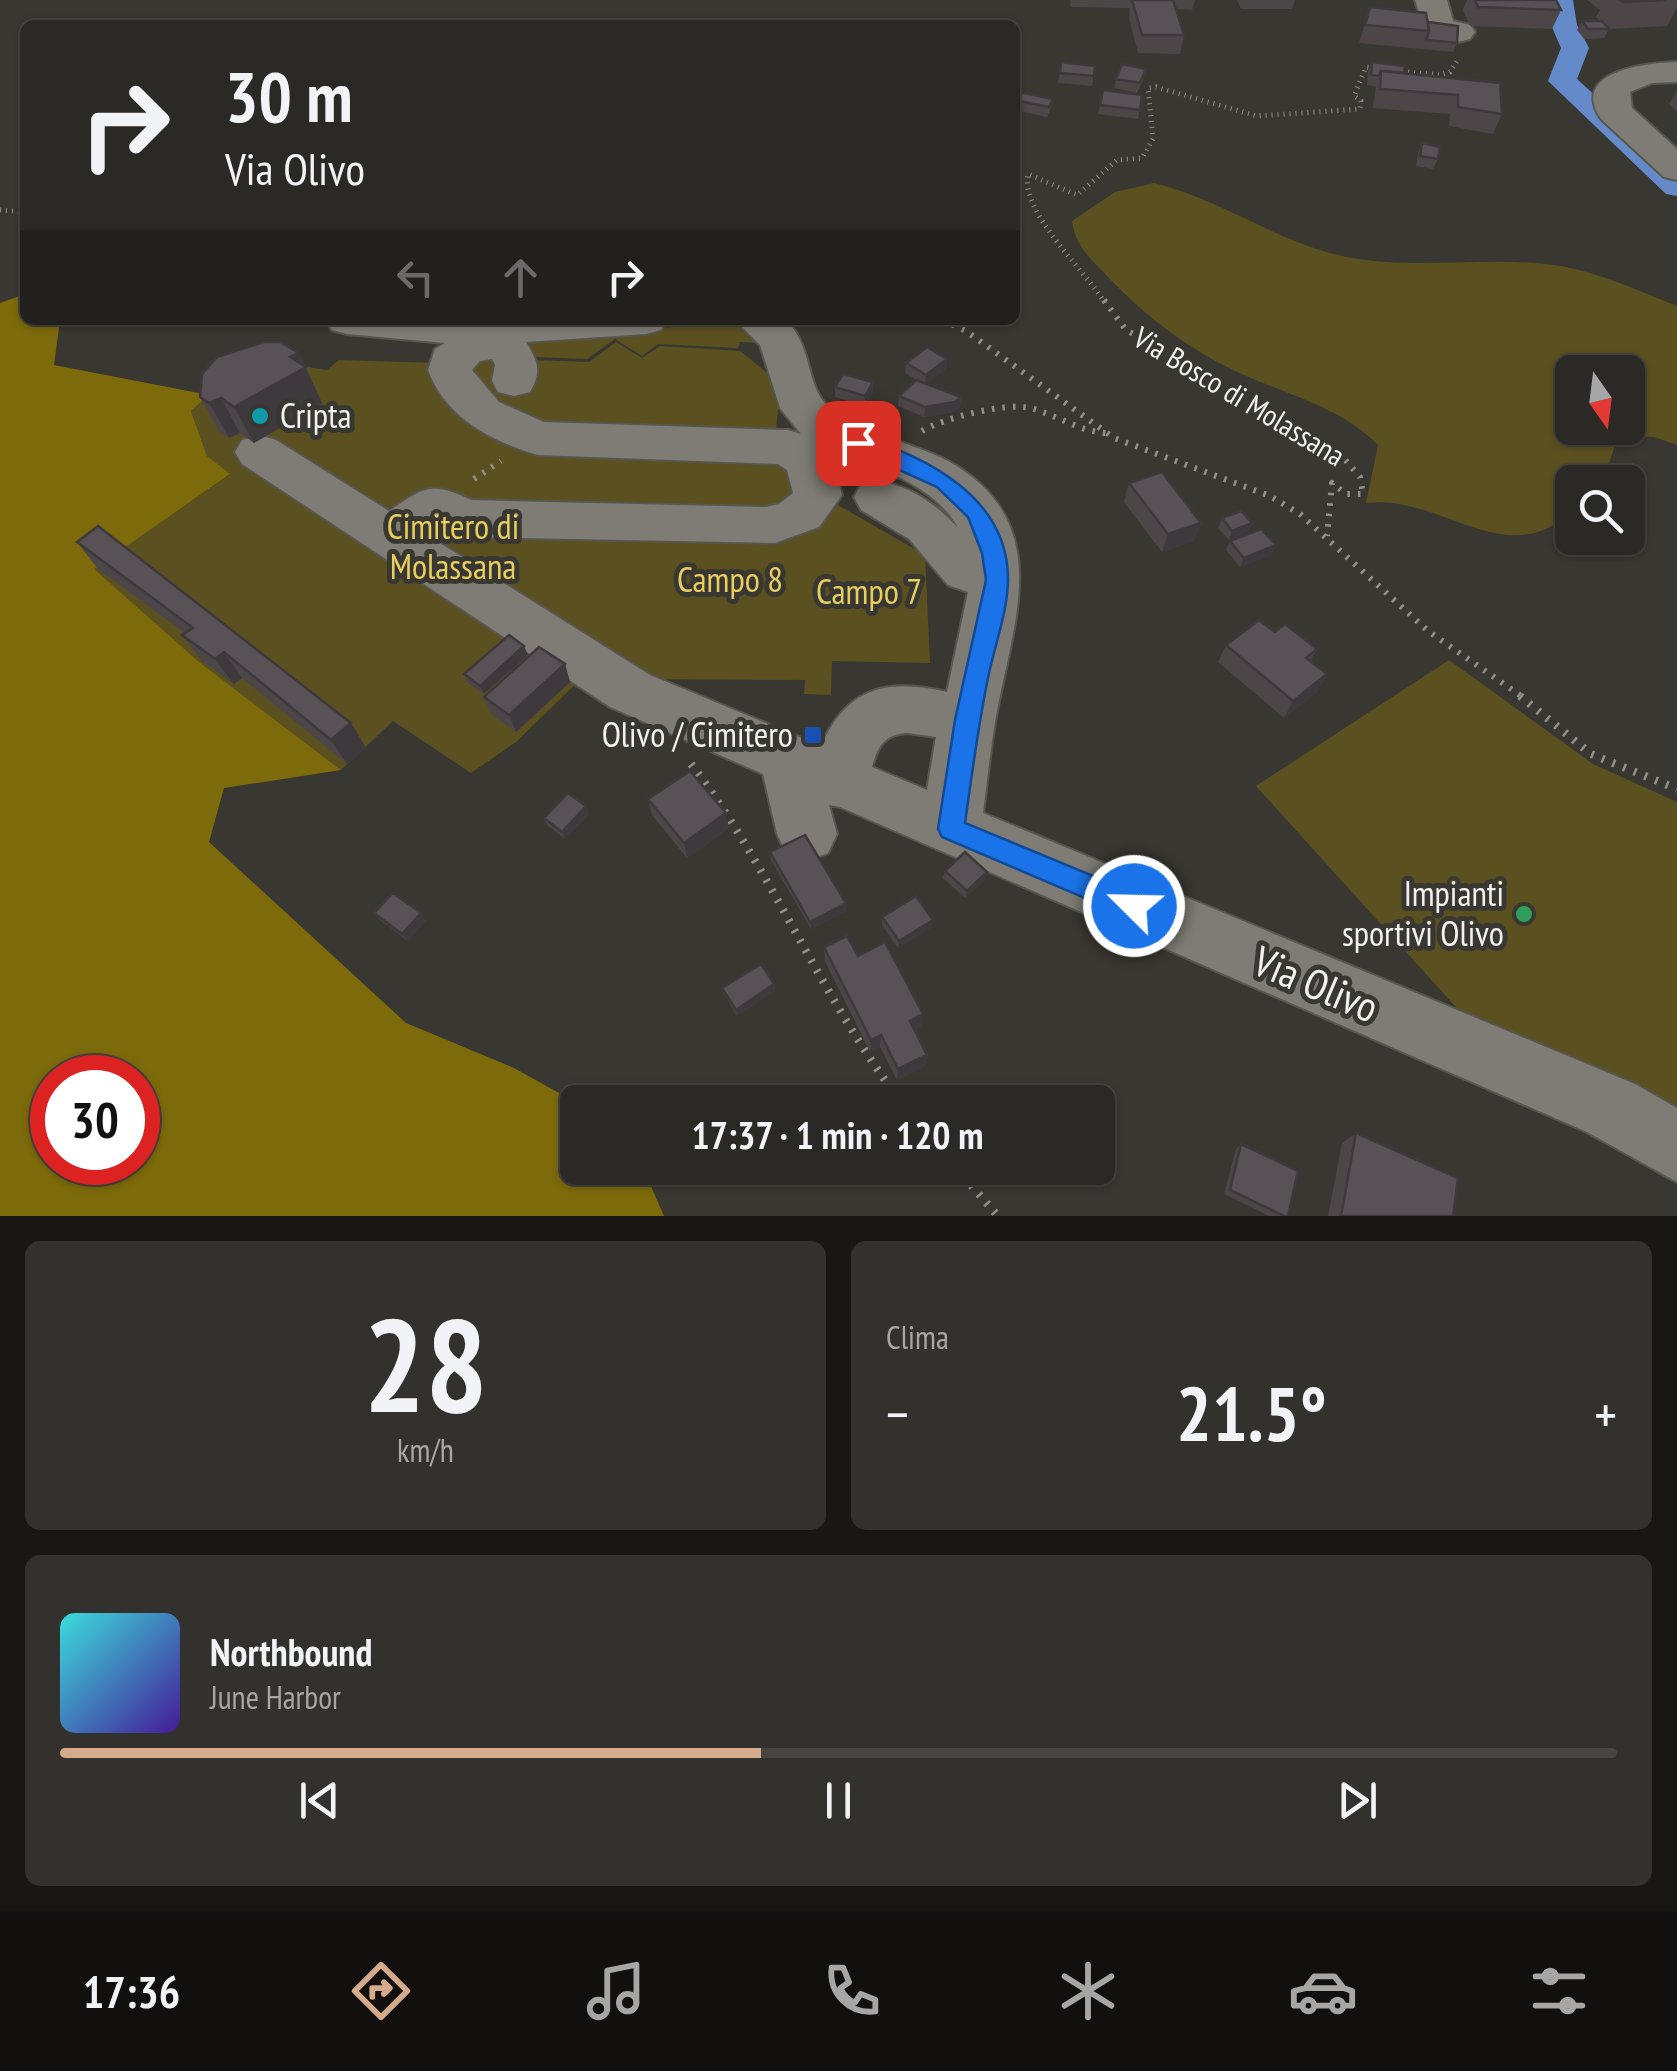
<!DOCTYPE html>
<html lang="it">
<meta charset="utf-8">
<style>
:root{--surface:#2b2925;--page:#33312d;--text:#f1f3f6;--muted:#a6a6a7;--line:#474542;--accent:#d6ab8b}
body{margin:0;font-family:"PT Sans Narrow",sans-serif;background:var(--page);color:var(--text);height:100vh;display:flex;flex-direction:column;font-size:38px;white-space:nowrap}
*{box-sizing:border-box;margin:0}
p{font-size:32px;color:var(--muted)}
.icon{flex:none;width:55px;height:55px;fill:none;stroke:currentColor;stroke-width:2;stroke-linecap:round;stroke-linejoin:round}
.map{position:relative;height:1216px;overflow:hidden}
.side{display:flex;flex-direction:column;gap:25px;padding:25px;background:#181714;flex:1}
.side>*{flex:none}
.guide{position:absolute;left:20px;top:20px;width:1000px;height:305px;border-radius:15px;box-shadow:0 2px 8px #0004,0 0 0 2px var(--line);background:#2b2925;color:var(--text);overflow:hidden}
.needle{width:65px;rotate:166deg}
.buttons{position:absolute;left:1555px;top:355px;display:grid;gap:20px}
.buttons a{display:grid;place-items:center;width:90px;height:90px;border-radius:15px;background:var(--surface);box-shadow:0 2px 8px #0004,0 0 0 2px var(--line);font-size:50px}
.speed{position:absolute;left:30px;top:1055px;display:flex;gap:20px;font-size:50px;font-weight:700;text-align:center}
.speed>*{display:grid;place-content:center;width:130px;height:130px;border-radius:50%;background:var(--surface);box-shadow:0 2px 8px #0004,0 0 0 2px var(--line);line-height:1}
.speed .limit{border:15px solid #d22;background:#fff;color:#111}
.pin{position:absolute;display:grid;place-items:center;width:85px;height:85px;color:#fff;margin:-42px;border-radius:20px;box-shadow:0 5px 15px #0006}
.me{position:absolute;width:110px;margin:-55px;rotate:293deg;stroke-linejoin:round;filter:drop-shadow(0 0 8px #0008)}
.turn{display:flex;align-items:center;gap:35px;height:210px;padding:0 40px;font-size:45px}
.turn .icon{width:130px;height:130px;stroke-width:2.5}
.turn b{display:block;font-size:70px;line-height:85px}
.lanes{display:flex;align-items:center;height:95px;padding:0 40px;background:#0003;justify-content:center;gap:50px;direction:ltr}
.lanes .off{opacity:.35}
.big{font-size:75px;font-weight:700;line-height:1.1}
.side .widget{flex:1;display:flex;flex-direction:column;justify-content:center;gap:15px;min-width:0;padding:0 35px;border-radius:15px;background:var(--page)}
.side .dial{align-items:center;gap:0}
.dial b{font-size:130px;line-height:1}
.song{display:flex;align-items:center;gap:30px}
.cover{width:120px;height:120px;border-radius:15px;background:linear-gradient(135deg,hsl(180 70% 55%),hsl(260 70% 35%))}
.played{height:10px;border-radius:5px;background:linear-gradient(90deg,var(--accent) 45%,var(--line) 45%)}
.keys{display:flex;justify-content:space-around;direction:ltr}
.heat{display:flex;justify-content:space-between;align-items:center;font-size:55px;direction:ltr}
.side .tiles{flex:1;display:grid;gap:25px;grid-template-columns:1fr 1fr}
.widget:last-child{grid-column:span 2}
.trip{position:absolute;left:560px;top:1085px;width:555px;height:100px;border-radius:15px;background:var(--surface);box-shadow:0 2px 8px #0004,0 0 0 2px var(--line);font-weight:700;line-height:100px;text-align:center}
.tab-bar{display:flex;height:160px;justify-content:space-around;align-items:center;background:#11100f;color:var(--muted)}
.tab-bar .icon{width:70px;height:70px}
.tab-bar .current{color:var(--accent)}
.tab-bar b{font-size:45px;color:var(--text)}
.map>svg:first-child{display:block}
</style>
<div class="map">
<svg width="1677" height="1216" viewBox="0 0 1677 1216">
<rect width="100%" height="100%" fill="#393731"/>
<g fill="#5b5020" fill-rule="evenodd">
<path d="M1154 183C1221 199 1278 243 1347 257 1413 270 1480 257 1546 264 1593 269 1634 289 1677 306V445L1654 437 1618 436 1603 482H1572V511C1506 574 1440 493 1366 503L1378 445C1340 407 1291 396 1244 375 1192 352 1147 318 1108 277 1091 259 1075 246 1072 221L1115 192ZM1572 372H1628V428H1572Z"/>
<polygon points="727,323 748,327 761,343 740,342 738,348 658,344 642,356 615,339 587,359 535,357 527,338"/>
<polygon points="616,342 642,358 660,346 740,351 781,384 775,437 831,501 925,555 930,663 832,661 831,695 804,694 805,680 581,679 516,742 471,773 393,721 341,770 198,661 93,569 229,475 207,456 191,411 209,395 281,363 327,370 339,360 440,363 450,346 534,360 589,362"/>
<polygon points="1449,660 1593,764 1677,802 1677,1106 1473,1026 1256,786"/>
</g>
<path fill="#7d6a0b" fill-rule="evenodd" d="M25 294V320H60L54 365 209 395 191 411 207 456 230 474 94 569 198 661 341 770 224 788 209 842 406 1023 514 1068 577 1103 578 1168H643L664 1216H0V303ZM52 1078H138V1162H52Z"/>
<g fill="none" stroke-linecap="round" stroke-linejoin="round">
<polygon fill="#658aca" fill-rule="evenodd" points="1547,0 1573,0 1577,25 1589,48 1577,79 1677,170 1677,196 1666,194 1548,81 1561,48 1551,25"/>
<defs>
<g id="minor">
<polygon points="1415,0 1447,0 1453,21 1470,25 1475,32 1470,39 1458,42 1426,34"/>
<path d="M1677 62V82L1652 83 1630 92 1632 108 1677 149V180L1664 177 1601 119C1569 71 1646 63 1677 62Z"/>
<path d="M326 320H667L661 330 646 334 526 342C538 361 542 372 530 392L514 396 498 392 492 381 495 365 492 359 480 361 472 370 499 402 544 422 788 430 801 434 780 408 760 345 735 320H786C812 347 806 380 824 402 846 430 915 443 948 461 1059 523 1011 626 995 722 990 752 987 783 983 813L1635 1084 1677 1108V1182L1587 1132 840 807 829 805 837 834 828 853 807 861 786 853 777 834 763 774 610 707 242 464 235 452 242 440 259 435 276 440 389 511C424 487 431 481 471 500L766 507 779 504 793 493 787 470 778 464 538 455C491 441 446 418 428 370L435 349 445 343 347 334 332 330ZM819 445C866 465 932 480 958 528 936 503 895 474 861 484L854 497 861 510 909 539 948 585 968 592 947 692C887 678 847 687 821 746L650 675 427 535 439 527 465 537 775 543 819 527 842 495 833 461ZM908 733 936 737 927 790 872 767C878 745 885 734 908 733Z"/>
</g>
</defs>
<use href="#minor" stroke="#57564f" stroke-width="4"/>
<g stroke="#92908b" stroke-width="5" stroke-dasharray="1 5" stroke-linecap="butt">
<polyline points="1396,71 1440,75 1450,72 1457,61"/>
<polyline points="0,210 25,212"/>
<path d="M1105 303C1084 269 1020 212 1028 174L1077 195 1117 160 1142 158 1153 139 1148 88 1156 87 1257 116 1360 109 1361 101 1354 96 1366 67 1374 68"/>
</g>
<g stroke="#92908b" stroke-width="6" stroke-dasharray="2.5 8" stroke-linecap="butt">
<polyline points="1104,300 1126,330 1159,348 1219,391 1335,448 1360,477 1363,494 1346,494 1332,483 1327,536"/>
<polyline points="943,320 966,331 1114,438 1270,496 1300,514 1428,631 1524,698"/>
<path d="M922 431C944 418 1006 402 1030 408 1057 415 1078 431 1106 433"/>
<polyline points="474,479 501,461"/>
</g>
<g stroke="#92908b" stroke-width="8" stroke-dasharray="2.5 9" stroke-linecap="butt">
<polyline points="1520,696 1591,754 1677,789"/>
<path d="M691 764C772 870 820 996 901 1102"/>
<polyline points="956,1168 998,1216"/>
</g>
<use href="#minor" fill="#7e7c74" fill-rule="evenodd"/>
</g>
<g fill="#4c4649">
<polygon points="1070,0 1195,0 1192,10 1176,9 1184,35 1180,54 1138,53 1129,18 1130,8 1071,7"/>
<polygon points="1237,0 1295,0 1292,9 1241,9"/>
<polygon points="1467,0 1556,0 1561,10 1552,29 1470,26 1463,10"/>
<polygon points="1587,0 1677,0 1677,8 1667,26 1609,29 1604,38 1584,39 1577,30 1582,21 1600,21 1596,17 1600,10"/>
<polygon points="1370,7 1428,22 1457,43 1453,52 1359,43"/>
<polygon points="1061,62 1095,66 1092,86 1058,83"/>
<polygon points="1372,62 1404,73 1502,114 1493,134 1449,126 1450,114 1373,108 1376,86 1367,85 1368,71"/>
<polygon points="1144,78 1137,93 1114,88 1116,79"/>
<polygon points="1103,90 1142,95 1138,119 1098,114"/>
<polygon points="1015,91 1053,99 1051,108 1047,117 1015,110"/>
<polygon points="1677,91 1677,112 1669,104"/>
<polygon points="1422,143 1438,159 1433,169 1416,166 1418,153"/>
<polygon points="299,353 322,403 254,443 240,433 229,438 220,433 200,397"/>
<polygon points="947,359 946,369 926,384 961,397 960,407 954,412 924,417 898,406 899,396 917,380 905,373 906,363"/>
<polygon points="873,382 873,392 865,406 835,397 835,387"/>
<polygon points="1129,483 1201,523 1194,541 1162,552 1124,502"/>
<polygon points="1222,518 1252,523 1248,532 1229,540 1218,528"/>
<polygon points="1230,541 1276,545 1271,555 1240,567 1226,550"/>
<polygon points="77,542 351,723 366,748 347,764 242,678 234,684 202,661 182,635 185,633 98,569"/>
<polygon points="1275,632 1317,649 1310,661 1327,674 1317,692 1284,718 1218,662 1226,645"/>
<polygon points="528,655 484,694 468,683 464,674"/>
<polygon points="565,664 570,682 516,732 491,714 484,697"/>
<polygon points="648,799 729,828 687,858 652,815"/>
<polygon points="586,806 589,814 565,839 547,825 544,818"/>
<polygon points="770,852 846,911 811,929 771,860"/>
<polygon points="945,871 987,872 985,880 965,898 943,878"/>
<polygon points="374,913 426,920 408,941 380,920"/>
<polygon points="882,917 932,927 898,948 882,925"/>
<polygon points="824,947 858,956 923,1014 921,1026 914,1030 927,1055 925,1066 897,1080 880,1047 870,1052 825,961"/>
<polygon points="774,984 775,991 737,1016 724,994 722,988"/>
<polygon points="1356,1133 1453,1216 1328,1216 1342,1143"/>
<polygon points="1241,1144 1288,1216 1269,1216 1224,1194 1236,1149"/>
</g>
<g fill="#3e393c">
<polygon points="299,353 322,403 254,443 234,407 290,357"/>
<polygon points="947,359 946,369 925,385 926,375"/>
<polygon points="873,382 873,392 865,406 865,396"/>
<polygon points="961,397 960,407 954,412 924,417 925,407"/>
<polygon points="221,398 240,433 229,438 209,403"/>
<polygon points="1201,523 1194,541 1162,552 1168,534"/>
<polygon points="1252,523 1248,532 1229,540 1232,531"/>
<polygon points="1276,545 1271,555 1240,567 1244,558"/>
<polygon points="524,646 528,655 484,694 480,686"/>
<polygon points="224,652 242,678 234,684 215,659"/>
<polygon points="565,664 570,682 516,732 509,715"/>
<polygon points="1327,674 1317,692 1284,718 1293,701"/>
<polygon points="351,723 366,748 347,764 331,740"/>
<polygon points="586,806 589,814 565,839 562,832"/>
<polygon points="726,813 729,828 687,858 684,843"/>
<polygon points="987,872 985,880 965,898 967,891"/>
<polygon points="846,903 846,911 811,929 810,922"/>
<polygon points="421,913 426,920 408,941 402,934"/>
<polygon points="933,920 932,927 898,948 899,941"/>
<polygon points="774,984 775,991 737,1016 736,1010"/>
<polygon points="923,1014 921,1026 908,1033 910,1021"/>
<polygon points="881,1035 880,1047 870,1052 871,1040"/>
<polygon points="927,1055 925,1066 897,1080 898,1069"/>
</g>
<g fill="#585155" stroke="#3e393c" stroke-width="2.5">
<polygon points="1132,0 1173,0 1184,35 1142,35"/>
<polygon points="1475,0 1556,0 1561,10 1478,7"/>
<polygon points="1620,0 1666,0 1623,2"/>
<polygon points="1370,7 1426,13 1429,31 1365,25"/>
<polygon points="1582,21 1602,21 1609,29 1588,29"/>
<polygon points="1428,22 1458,26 1457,43 1426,40 1429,31"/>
<polygon points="1061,62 1095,66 1094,76 1060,73"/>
<polygon points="1372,62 1405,66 1404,73 1381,71 1379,76 1371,75"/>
<polygon points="1122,64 1146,69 1140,83 1116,79"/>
<polygon points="1381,71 1500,83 1502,114 1458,107 1458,95 1380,89"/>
<polygon points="1103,90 1142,95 1140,110 1100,105"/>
<polygon points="1015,91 1053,99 1049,107 1015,100"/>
<polygon points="1422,143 1440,147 1438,159 1420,156"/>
<polygon points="264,342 280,342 299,353 290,357 306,367 234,407 221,398 209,403 200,397 202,374 217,357"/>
<polygon points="927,347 947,359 926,375 906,363"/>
<polygon points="843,374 873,382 865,396 835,387"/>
<polygon points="916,380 961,397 955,402 925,407 899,396"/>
<polygon points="1162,472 1201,523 1168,534 1129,483"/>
<polygon points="1241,511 1252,523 1232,531 1222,518"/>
<polygon points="98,526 351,723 331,740 224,652 215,659 182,635 193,628 77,542"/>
<polygon points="1261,529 1276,545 1244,558 1230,541"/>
<polygon points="1259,620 1275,632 1285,624 1317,649 1306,658 1327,674 1293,701 1226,645"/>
<polygon points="509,635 524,646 480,686 464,674"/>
<polygon points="539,647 565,664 509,715 484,697"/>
<polygon points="690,771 726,813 684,843 648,799"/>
<polygon points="568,793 586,806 562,832 544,818"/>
<polygon points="805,835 846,903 810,922 770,852"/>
<polygon points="965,852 987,872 967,891 945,871"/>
<polygon points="393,893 421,913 402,934 374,913"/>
<polygon points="916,896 933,920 899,941 882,917"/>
<polygon points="847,936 858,956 885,942 923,1014 910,1021 927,1055 898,1069 881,1035 871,1040 824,947"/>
<polygon points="761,964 774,984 736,1010 722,988"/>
<polygon points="1356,1133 1458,1178 1453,1216 1341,1216"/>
<polygon points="1241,1144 1298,1171 1288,1216 1284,1216 1230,1190"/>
</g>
<path fill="#1a73e8" stroke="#114b97" stroke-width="2.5" d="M858 436C926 456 1008 497 1008 579 1008 611 994 647 988 678 978 726 972 774 965 823L1144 897 1148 906 1144 916 1134 919 942 837 938 829 955 720 986 580 982 553 968 517 937 487 851 448V438Z"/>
<circle fill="#0f9aa8" stroke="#393731" stroke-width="4" cx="260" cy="416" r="10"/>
<rect fill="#1a4fb4" stroke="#393731" stroke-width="4" x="803" y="725" width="20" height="20" rx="5"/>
<circle fill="#2e9e5b" stroke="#393731" stroke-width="4" cx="1524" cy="914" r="10"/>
<g text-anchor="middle" stroke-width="10" stroke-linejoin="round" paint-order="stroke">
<g font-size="30" fill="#f2f1ed" stroke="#393731">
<text transform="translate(1239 397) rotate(31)" y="10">Via Bosco di Molassana</text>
</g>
<g font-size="35" fill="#f2f1ed" stroke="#393731" text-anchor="end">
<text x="280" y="428" text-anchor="start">Cripta</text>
<text x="793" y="747">Olivo / Cimitero</text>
<text x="1504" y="906">Impianti<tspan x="1504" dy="40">sportivi Olivo</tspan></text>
</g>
<g font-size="35" fill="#e8ce5d" stroke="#393731">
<text x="453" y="539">Cimitero di<tspan x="453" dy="40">Molassana</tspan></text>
<text x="730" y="592">Campo 8</text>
<text x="869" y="604">Campo 7</text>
</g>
<g font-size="42" fill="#f2f1ed" stroke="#393731">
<text transform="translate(1316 984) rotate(23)" y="15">Via Olivo</text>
</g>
</g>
</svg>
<div class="buttons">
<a><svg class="needle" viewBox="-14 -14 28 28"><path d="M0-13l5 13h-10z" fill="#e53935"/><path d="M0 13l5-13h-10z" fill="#a6a6a7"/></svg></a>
<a><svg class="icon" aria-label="search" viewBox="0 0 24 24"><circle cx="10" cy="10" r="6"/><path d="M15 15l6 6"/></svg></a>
</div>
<div class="speed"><div class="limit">30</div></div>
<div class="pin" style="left:858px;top:443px;background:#d93025"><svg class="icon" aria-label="arrive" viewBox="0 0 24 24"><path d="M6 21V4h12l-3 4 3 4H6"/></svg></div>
<svg class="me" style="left:1134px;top:906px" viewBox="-20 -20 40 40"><circle r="17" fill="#1a73e8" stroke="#fff" stroke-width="3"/><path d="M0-11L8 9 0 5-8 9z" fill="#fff"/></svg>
<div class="trip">17:37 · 1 min · 120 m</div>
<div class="guide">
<div class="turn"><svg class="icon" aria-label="right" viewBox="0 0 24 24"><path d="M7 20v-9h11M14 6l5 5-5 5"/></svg><div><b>30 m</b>Via Olivo</div></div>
<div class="lanes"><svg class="icon off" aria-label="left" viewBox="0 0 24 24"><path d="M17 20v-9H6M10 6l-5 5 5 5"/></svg><svg class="icon off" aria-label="ahead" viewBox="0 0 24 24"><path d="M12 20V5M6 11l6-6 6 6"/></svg><svg class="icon" aria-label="right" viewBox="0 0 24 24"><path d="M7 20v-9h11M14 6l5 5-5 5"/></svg></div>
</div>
</div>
<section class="side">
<div class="tiles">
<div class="widget dial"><b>28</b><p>km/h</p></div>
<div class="widget"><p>Clima</p>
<div class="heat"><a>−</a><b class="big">21.5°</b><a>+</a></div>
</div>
<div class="widget">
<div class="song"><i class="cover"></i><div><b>Northbound</b><p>June Harbor</p></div></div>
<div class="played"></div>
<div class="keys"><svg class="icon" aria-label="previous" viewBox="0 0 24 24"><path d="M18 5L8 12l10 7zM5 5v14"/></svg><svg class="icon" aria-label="pause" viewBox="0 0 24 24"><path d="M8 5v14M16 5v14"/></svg><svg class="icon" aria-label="next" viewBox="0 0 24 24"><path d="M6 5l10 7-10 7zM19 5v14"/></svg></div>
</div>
</div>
</section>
<nav class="tab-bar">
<b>17:36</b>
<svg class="icon current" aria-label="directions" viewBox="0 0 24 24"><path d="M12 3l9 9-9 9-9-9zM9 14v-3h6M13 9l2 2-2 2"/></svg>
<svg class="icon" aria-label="music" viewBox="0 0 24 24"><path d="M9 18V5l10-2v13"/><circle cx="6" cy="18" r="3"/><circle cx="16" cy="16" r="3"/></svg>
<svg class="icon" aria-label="phone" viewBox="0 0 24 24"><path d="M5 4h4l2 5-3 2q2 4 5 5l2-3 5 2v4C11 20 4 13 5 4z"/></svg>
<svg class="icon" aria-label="climate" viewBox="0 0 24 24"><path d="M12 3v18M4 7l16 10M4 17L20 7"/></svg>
<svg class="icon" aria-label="car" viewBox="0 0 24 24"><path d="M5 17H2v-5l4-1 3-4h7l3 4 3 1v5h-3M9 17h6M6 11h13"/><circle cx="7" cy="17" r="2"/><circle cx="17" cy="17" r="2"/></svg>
<svg class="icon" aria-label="filters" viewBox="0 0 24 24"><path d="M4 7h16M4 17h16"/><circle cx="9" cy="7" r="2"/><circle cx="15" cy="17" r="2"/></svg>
</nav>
